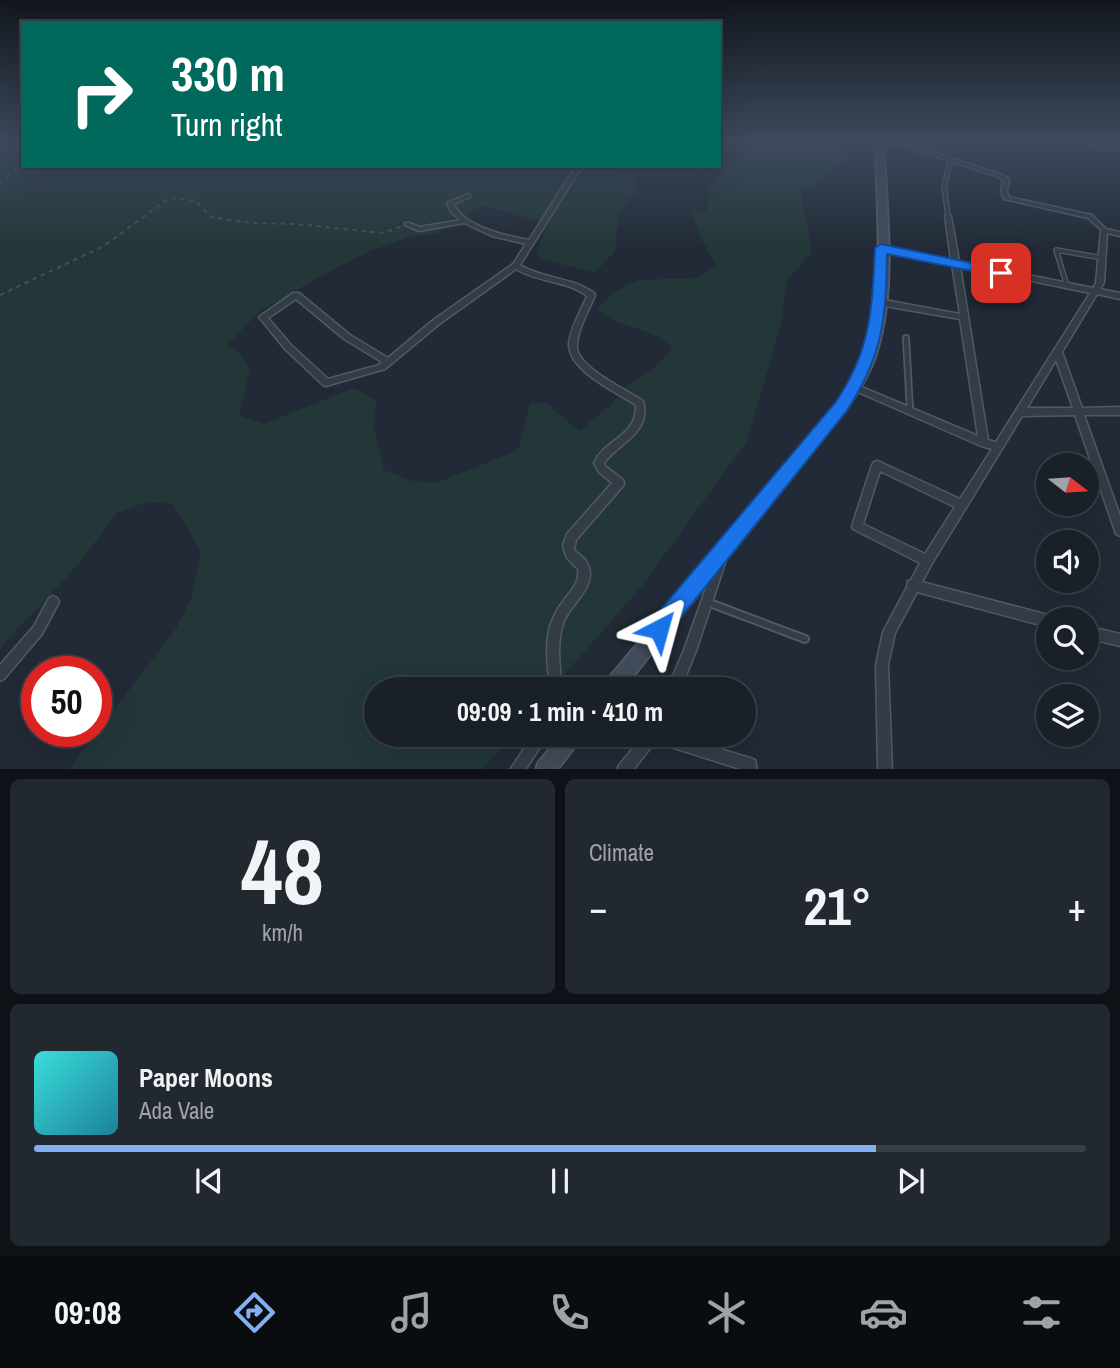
<!DOCTYPE html>
<meta charset="utf-8">
<style>
:root{--surface:#192028;--page:#222830;--text:#f1f3f6;--muted:#9fa3a8;--line:#373e45;--accent:#84b0f2}
body{margin:0;font-family:"Archivo Narrow",sans-serif;background:var(--page);color:var(--text);height:100vh;display:flex;flex-direction:column;font-size:26px;white-space:nowrap}
*{box-sizing:border-box;margin:0}
p{font-size:23px;color:var(--muted)}
.icon{flex:none;width:38px;height:38px;fill:none;stroke:currentColor;stroke-width:2;stroke-linecap:round;stroke-linejoin:round}
.map{position:relative;height:769px;overflow:hidden}
.sheet{display:flex;flex-direction:column;gap:10px;padding:10px;background:#0e1216;flex:1}
.sheet>*{flex:none}
.banner{position:absolute;left:21px;top:21px;width:700px;height:147px;border-radius:0px;box-shadow:0 7px 28px #0002,0 0 0 2px var(--line);background:#00695c;color:#fff;overflow:hidden}
.needle{width:46px;rotate:107deg}
.buttons{position:absolute;left:1036px;top:453px;display:grid;gap:14px}
.buttons a{display:grid;place-items:center;width:63px;height:63px;border-radius:50%;background:var(--surface);box-shadow:0 7px 28px #0002,0 0 0 2px var(--line);font-size:35px}
.speed{position:absolute;left:21px;top:656px;display:flex;gap:14px;font-size:35px;font-weight:700;text-align:center}
.speed>*{display:grid;place-content:center;width:91px;height:91px;border-radius:50%;background:var(--surface);box-shadow:0 7px 28px #0002,0 0 0 2px var(--line);line-height:1}
.speed .limit{border:10px solid #d22;background:#fff;color:#111}
.pin{position:absolute;display:grid;place-items:center;width:60px;height:60px;color:#fff;margin:-30px;border-radius:14px;box-shadow:0 4px 10px #0006}
.me{position:absolute;width:77px;margin:-38px;rotate:39deg;stroke-linejoin:round;filter:drop-shadow(0 0 5px #0008)}
.turn{display:flex;align-items:center;gap:24px;height:147px;padding:0 35px;font-size:32px}
.turn .icon{width:91px;height:91px;stroke-width:2.5}
.turn b{display:block;font-size:49px;line-height:60px}
.big{font-size:52px;font-weight:800;line-height:1.1}
.sheet .card{flex:1;display:flex;flex-direction:column;justify-content:center;gap:10px;min-width:0;padding:0 24px;border-radius:10px;background:var(--page)}
.sheet .dial{align-items:center;gap:0}
.dial b{font-size:91px;line-height:1}
.song{display:flex;align-items:center;gap:21px}
.cover{width:84px;height:84px;border-radius:10px;background:linear-gradient(135deg,hsl(180 70% 55%),hsl(190 70% 35%))}
.played{height:7px;border-radius:4px;background:linear-gradient(90deg,var(--accent) 80%,var(--line) 80%)}
.keys{display:flex;justify-content:space-around;direction:ltr}
.heat{display:flex;justify-content:space-between;align-items:center;font-size:38px;direction:ltr}
.sheet .tiles{flex:1;display:grid;gap:10px;grid-template-columns:1fr 1fr}
.card:last-child{grid-column:span 2}
.trip{position:absolute;left:364px;top:677px;width:392px;height:70px;border-radius:35px;background:var(--surface);box-shadow:0 7px 28px #0002,0 0 0 2px var(--line);font-weight:800;line-height:70px;text-align:center}
.tab-bar{display:flex;height:112px;justify-content:space-around;align-items:center;background:#0a0d10;color:var(--muted)}
.tab-bar .icon{width:49px;height:49px}
.tab-bar .current{color:var(--accent)}
.tab-bar b{font-size:32px;color:var(--text)}
.map>svg:first-child{display:block}
</style>
<div class="map">
<svg width="1120" height="770" viewBox="0 0 1120 770">
<rect width="100%" height="100%" fill="#212a36"/>
<path fill="#233738" d="M0 142H23V166H601L636 180V190L618 216 615 251 595 273 542 259 536 253 549 223 486 206 445 221 438 233 412 236 370 251 312 281 258 313 228 344 237 350 250 369 239 415 263 424 354 388 376 400 374 429 384 470 412 481 436 483 518 450 530 403H547L579 431 611 405 626 386 653 370 672 349C655 326 617 330 597 309L616 291 638 280 697 278 716 265 700 237 692 210 708 212C706 166 734 170 760 142L835 143 845 159 801 194 812 252 786 282 782 321 747 441 641 587 552 689 376 690V735H513L483 769H69L177 627 191 599 201 551 173 504 147 502 117 513 77 566 0 648Z"/>
<g fill="none" stroke-linecap="round" stroke-linejoin="round">
<defs>
<g id="lane-far2">
<polyline points="948,216 944,185 951,160"/>
<polyline points="1067,286 1056,250 1103,258"/>
</g>
<polyline id="lane-far1" points="906,338 910,410"/>
<polyline id="lane" points="707,602 805,639"/>
<g id="street">
<path d="M893 142H901L1003 175 1009 179 1007 192 1009 197 1092 215 1106 229 1120 232V236L1107 233 1104 283 1100 289 1120 293V299L1097 294 1062 352 1082 408 1120 407V415H1084L1120 516V536L1116 534 1115 531 1075 415 1022 416 931 565 922 582 1048 615 1052 617 1053 620H1048V627L917 592 895 633 888 665 892 770H878L876 665 883 632 907 587 908 581 911 580 920 563 853 529 852 526 872 465 874 462 877 461 880 462 960 499 992 449 981 446 851 389 850 387 851 385H857L978 436 960 319 879 305 875 302 879 299 960 314 952 265 881 250 877 248 881 246 951 260 945 216 948 214 951 216 959 261 1093 288 1096 283 1101 230 1088 218 1004 199 1001 192 1003 180 999 177ZM960 266 1090 293 996 442 988 440ZM1056 360 1073 408H1027ZM880 471 955 507 925 554 863 524Z"/>
<path d="M1080 142C1093 141 1106 147 1120 145V149L1110 150Z"/>
<path d="M576 166H582L520 265C543 279 572 277 594 293L595 295C589 311 577 329 577 347 578 368 627 390 643 401 652 432 619 443 604 463L605 466 623 480 624 483 623 486 576 540 574 550C578 554 583 557 586 561 601 585 569 604 563 624 556 645 560 668 562 690H550C548 668 544 644 551 623 554 616 557 609 562 603 570 591 580 584 578 569L567 558 564 550 563 545 566 537 567 534 612 483 599 472 594 463C604 439 637 437 636 405 616 392 567 370 569 343 571 326 581 311 587 296 566 280 539 283 516 269L438 325 385 369 326 386 323 385 285 349 259 317 293 293H299L350 335 388 358 432 321 513 264 526 244 492 236 464 223 419 231 405 225V223H409L420 227 460 220 451 212 447 203 468 194 470 195V197L454 204C463 227 507 236 529 240ZM296 299 344 339 382 362 379 365 328 379 291 345 268 318Z"/>
<polygon points="720,558 724,559 725,563 696,651 680,690 667,690 684,650 715,563 716,559"/>
<polygon points="53,596 57,598 59,602 42,634 4,679 0,681 0,665 34,626 49,598"/>
<polygon points="1087,626 1120,634 1120,646 1087,638"/>
<polygon points="533,735 548,735 525,770 510,770"/>
<polygon points="644,735 674,735 750,758 755,760 757,770 743,770 655,742 633,770 617,770 619,765"/>
</g>
<g id="secondary">
<path d="M884 142H892L884 151C887 219 897 294 874 360 867 378 856 395 845 411L622 690H601L604 684 837 405C845 391 855 377 861 362 887 299 877 218 876 151Z"/>
<polygon points="561,735 582,735 579,741 557,770 536,770 538,763"/>
</g>
</defs>
<use href="#lane-far2" stroke="#515964" stroke-width="6"/>
<use href="#lane-far1" stroke="#515964" stroke-width="8"/>
<use href="#lane" stroke="#515964" stroke-width="10"/>
<use href="#street" stroke="#515964" stroke-width="3"/>
<use href="#secondary" stroke="#515964" stroke-width="4"/>
<g stroke="#405254" stroke-width="2" stroke-dasharray="4.5 4.5" stroke-linecap="butt">
<polyline points="0,184 23,162"/>
<polyline points="0,295 104,246 169,198 196,201 211,217 251,223 297,224 383,233 400,227"/>
</g>
<use href="#lane-far2" stroke="#343c46" stroke-width="3.5"/>
<use href="#lane-far1" stroke="#343c46" stroke-width="4.5"/>
<use href="#lane" stroke="#343c46" stroke-width="6"/>
<use href="#street" fill="#343c46" fill-rule="evenodd"/>
<use href="#secondary" fill="#424b59" fill-rule="evenodd"/>
</g>
<linearGradient id="sky" x2="0" y2="1"><stop stop-color="#12171e"/><stop offset="0.57" stop-color="#3d4a5d"/><stop offset="1" stop-color="#3d4a5d" stop-opacity="0"/></linearGradient>
<rect width="1120" height="249" fill="url(#sky)"/>
<path fill="#1a73e8" stroke="#114b97" stroke-width="2" d="M881 244 1001 269 1008 273 1001 277 887 254C886 319 883 356 846 412L666 636 659 640 651 636 648 629 651 621 835 403C871 351 872 310 875 248Z"/>
</svg>
<div class="buttons">
<a><svg class="needle" viewBox="-14 -14 28 28"><path d="M0-13l5 13h-10z" fill="#e53935"/><path d="M0 13l5-13h-10z" fill="#9fa3a8"/></svg></a>
<a><svg class="icon" aria-label="sound" viewBox="0 0 24 24"><path d="M4 9h4l5-4v14l-5-4H4zM17 9q2 3 0 6"/></svg></a>
<a><svg class="icon" aria-label="search" viewBox="0 0 24 24"><circle cx="10" cy="10" r="6"/><path d="M15 15l6 6"/></svg></a>
<a><svg class="icon" aria-label="layers" viewBox="0 0 24 24"><path d="M12 4l9 5-9 5-9-5zM3 14l9 5 9-5"/></svg></a>
</div>
<div class="speed"><div class="limit">50</div></div>
<div class="pin" style="left:1001px;top:273px;background:#d93025"><svg class="icon" aria-label="arrive" viewBox="0 0 24 24"><path d="M6 21V4h12l-3 4 3 4H6"/></svg></div>
<svg class="me" style="left:659px;top:629px" viewBox="-20 -20 40 40"><path d="M0-17L14 15 0 8-14 15z" fill="#1a73e8" stroke="#fff" stroke-width="4"/></svg>
<div class="trip">09:09 · 1 min · 410 m</div>
<div class="banner">
<div class="turn"><svg class="icon" aria-label="right" viewBox="0 0 24 24"><path d="M7 20v-9h11M14 6l5 5-5 5"/></svg><div><b>330 m</b>Turn right</div></div>
</div>
</div>
<section class="sheet">
<div class="tiles">
<div class="card dial"><b>48</b><p>km/h</p></div>
<div class="card"><p>Climate</p>
<div class="heat"><a>−</a><b class="big">21°</b><a>+</a></div>
</div>
<div class="card">
<div class="song"><i class="cover"></i><div><b>Paper Moons</b><p>Ada Vale</p></div></div>
<div class="played"></div>
<div class="keys"><svg class="icon" aria-label="previous" viewBox="0 0 24 24"><path d="M18 5L8 12l10 7zM5 5v14"/></svg><svg class="icon" aria-label="pause" viewBox="0 0 24 24"><path d="M8 5v14M16 5v14"/></svg><svg class="icon" aria-label="next" viewBox="0 0 24 24"><path d="M6 5l10 7-10 7zM19 5v14"/></svg></div>
</div>
</div>
</section>
<nav class="tab-bar">
<b>09:08</b>
<svg class="icon current" aria-label="directions" viewBox="0 0 24 24"><path d="M12 3l9 9-9 9-9-9zM9 14v-3h6M13 9l2 2-2 2"/></svg>
<svg class="icon" aria-label="music" viewBox="0 0 24 24"><path d="M9 18V5l10-2v13"/><circle cx="6" cy="18" r="3"/><circle cx="16" cy="16" r="3"/></svg>
<svg class="icon" aria-label="phone" viewBox="0 0 24 24"><path d="M5 4h4l2 5-3 2q2 4 5 5l2-3 5 2v4C11 20 4 13 5 4z"/></svg>
<svg class="icon" aria-label="climate" viewBox="0 0 24 24"><path d="M12 3v18M4 7l16 10M4 17L20 7"/></svg>
<svg class="icon" aria-label="car" viewBox="0 0 24 24"><path d="M5 17H2v-5l4-1 3-4h7l3 4 3 1v5h-3M9 17h6M6 11h13"/><circle cx="7" cy="17" r="2"/><circle cx="17" cy="17" r="2"/></svg>
<svg class="icon" aria-label="filters" viewBox="0 0 24 24"><path d="M4 7h16M4 17h16"/><circle cx="9" cy="7" r="2"/><circle cx="15" cy="17" r="2"/></svg>
</nav>
